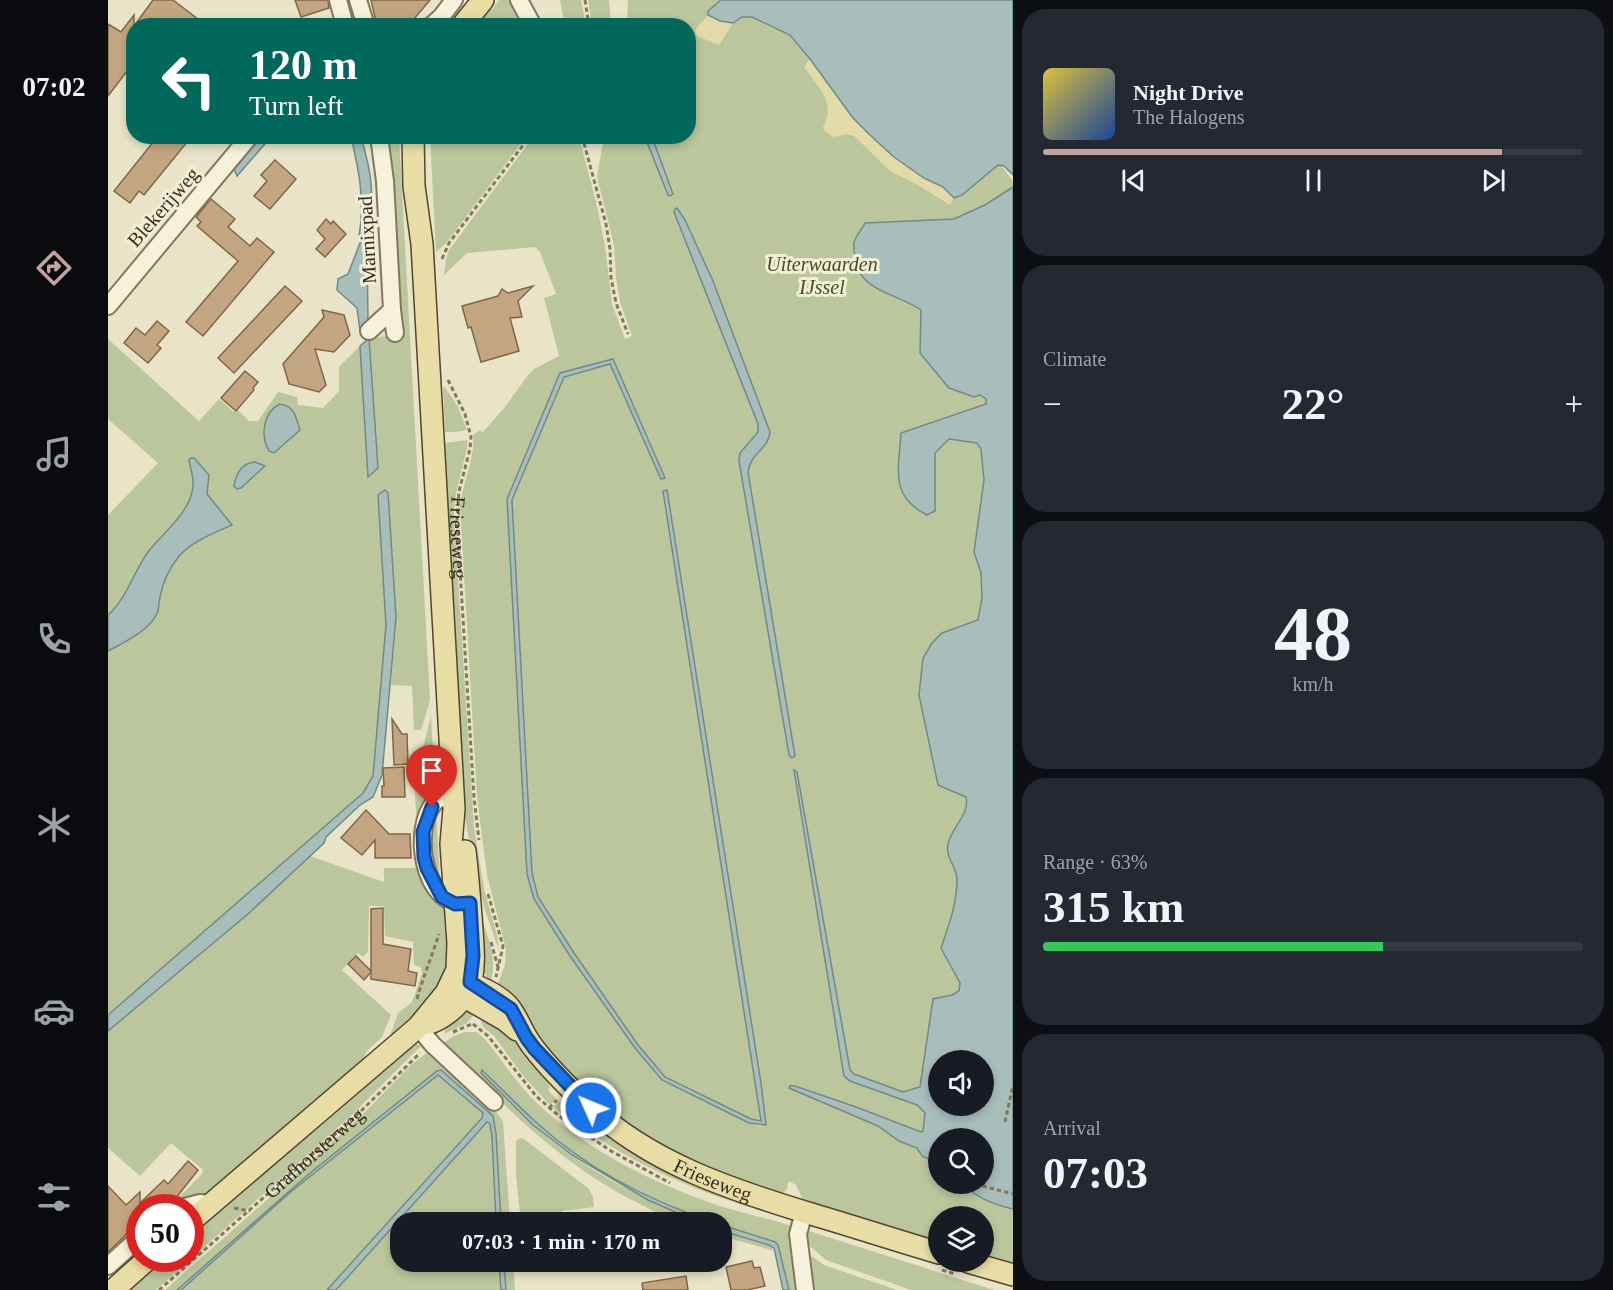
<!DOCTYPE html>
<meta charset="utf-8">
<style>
:root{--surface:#171b24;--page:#242831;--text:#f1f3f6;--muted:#9ea1a6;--line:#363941;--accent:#c4a39f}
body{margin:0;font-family:"Times New Roman",serif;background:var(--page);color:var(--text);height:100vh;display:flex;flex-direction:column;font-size:22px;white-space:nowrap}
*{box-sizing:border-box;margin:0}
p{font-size:20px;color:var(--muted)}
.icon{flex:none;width:33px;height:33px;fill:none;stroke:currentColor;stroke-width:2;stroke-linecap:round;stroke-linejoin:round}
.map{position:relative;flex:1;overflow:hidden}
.side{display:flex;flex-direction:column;gap:9px;padding:9px;background:#0d0f14;width:600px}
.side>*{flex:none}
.banner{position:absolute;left:18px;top:18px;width:570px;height:126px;border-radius:24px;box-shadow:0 3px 9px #0003;background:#00695c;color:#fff;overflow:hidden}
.controls{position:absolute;left:820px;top:1050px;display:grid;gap:12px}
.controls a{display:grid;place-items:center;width:66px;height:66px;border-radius:50%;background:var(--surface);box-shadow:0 3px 9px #0003;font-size:30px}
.speed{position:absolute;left:18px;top:1194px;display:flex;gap:12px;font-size:30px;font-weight:700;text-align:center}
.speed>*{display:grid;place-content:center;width:78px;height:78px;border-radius:50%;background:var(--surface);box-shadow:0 3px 9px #0003;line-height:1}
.speed .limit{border:9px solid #d22;background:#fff;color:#111}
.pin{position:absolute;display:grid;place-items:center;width:51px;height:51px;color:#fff;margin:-62px -26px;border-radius:50% 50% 50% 0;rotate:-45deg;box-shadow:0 0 6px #0007}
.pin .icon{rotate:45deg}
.me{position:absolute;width:66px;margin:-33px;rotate:314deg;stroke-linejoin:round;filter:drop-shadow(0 0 4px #0008)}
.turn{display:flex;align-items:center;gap:21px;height:126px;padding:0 24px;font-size:27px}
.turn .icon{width:78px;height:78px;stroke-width:2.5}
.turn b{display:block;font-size:42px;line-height:51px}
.big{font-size:45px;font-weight:800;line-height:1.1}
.side .card{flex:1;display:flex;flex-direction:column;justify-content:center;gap:9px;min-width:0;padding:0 21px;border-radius:24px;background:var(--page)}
.side .dial{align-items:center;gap:0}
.dial b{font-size:78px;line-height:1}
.song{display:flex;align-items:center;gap:18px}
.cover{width:72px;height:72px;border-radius:9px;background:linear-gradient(135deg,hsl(50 70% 55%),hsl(220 70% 35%))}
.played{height:6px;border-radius:3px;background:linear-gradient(90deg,var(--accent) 85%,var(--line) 85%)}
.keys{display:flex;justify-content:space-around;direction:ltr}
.heat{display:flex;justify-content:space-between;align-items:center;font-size:33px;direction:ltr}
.charge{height:9px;border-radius:4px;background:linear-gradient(90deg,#34c759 63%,var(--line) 0)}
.trip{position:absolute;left:282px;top:1212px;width:342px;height:60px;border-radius:24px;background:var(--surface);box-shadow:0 3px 9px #0003;font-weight:800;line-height:60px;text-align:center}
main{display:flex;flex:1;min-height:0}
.tabs{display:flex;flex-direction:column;width:108px;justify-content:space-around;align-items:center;background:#090b0e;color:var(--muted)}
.tabs .icon{width:42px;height:42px}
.tabs .active{color:var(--accent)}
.tabs b{font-size:27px;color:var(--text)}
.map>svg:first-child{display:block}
</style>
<main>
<nav class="tabs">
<b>07:02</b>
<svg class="icon active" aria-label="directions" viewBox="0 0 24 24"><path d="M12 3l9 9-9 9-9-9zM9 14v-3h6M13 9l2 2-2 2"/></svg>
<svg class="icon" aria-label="music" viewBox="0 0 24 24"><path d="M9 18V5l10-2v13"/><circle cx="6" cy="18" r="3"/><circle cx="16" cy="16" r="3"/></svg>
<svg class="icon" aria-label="phone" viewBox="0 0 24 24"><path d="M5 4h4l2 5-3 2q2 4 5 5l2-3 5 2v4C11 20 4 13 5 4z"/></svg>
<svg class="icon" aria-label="climate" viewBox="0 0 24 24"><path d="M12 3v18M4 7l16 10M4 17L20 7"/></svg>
<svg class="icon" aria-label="car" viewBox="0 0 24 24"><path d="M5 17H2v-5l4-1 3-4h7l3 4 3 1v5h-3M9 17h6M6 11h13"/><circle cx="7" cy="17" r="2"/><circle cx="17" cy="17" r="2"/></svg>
<svg class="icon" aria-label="filters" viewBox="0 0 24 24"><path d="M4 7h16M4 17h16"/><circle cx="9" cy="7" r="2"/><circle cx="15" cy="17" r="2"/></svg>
</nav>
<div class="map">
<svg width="905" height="1290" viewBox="0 0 905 1290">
<rect width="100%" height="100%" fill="#e9e4c7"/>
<g fill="#bbc69c" fill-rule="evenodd">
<polygon points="391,0 406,0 416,25 371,26 372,23 371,11 377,4 384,10"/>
<polygon points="452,0 473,0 478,25 457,25"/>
<polygon points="480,0 501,0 503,25 484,25"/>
<path d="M520 0H766L905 181V828L849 876 852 983 851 991 845 995 817 1113 826 1160 831 1164V1184H854L883 1203 905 1209V1268L876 1259V1216H831V1245L696 1202 688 1185 681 1181 679 1189 673 1196 584 1163 516 1123 463 1077 388 989 397 965 398 949 379 875 369 797 352 505C355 481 367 459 365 435L372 430 374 433 397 407 420 375 426 369 451 356 436 298 448 294 432 252 427 247 359 253 336 275 338 259 341 250 425 137H471L489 206 497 246 504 304 517 339 524 336 512 302 508 277 506 245 489 177 496 137 580 136V26L519 25ZM505 359 553 479 503 364 456 377 404 500 424 873 430 897 466 953 530 1045 557 1077 643 1119 654 1121 555 491H559L653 1083 658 1120 653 1126 641 1123 554 1080 527 1048 462 956 426 899 419 874 399 499 452 373Z"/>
<path d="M275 137H291L322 700 313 730H306L304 686 283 685 288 617 280 493 277 490 270 495 278 625 265 776 255 793 0 1015V515L50 463 0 419V339L91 421 111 399 126 412 129 409 141 421H150L170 392 189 397 190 405 215 408 231 391V367L252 346 261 476 270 468 261 338 280 336ZM172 404C187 406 188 417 192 430L166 453 158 445C156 428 155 413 172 404ZM147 462 157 467 133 488V469L140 463Z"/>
<polygon points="322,137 418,137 339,242 328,252"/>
<polygon points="335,387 337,387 350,407 359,430 348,432 337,432"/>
<path d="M360 440C357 466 346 488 346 516L366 827 376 889 389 935 391 951 376 907 363 851 354 801 337 443Z"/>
<polygon points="323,715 327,793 309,825 306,780 315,772 314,752"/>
<polygon points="328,809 332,884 329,882 319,830"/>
<polygon points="202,856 276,882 276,868 313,868 342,909 344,963 319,1006 281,1039 290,1013 303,1003 306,997 314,973 313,967 306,965 305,942 277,936 276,906 261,906 260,952 255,957 250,953 234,970 283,1015 274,1037 258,1052 254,1063 98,1197 61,1207 94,1174 95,1170 63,1143 32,1176 0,1148 0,1031 140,914"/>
<path d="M372 914C379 936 391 960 382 983L373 967Z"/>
<polygon points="359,1012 368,1012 359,1023 336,1034 339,1021 350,1014"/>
<polygon points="375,1016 407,1036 442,1087 440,1090 448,1099 442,1105 416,1077 386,1036 375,1027 373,1022"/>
<path d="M357 1032H368L375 1037C394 1059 409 1085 430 1104 480 1151 545 1183 609 1205 633 1213 659 1218 684 1226L692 1290H681L670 1246 614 1225V1222C596 1222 578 1213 561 1206 515 1185 471 1159 432 1126 412 1109 394 1090 376 1071L373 1073C390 1090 407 1109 425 1125 473 1168 532 1198 590 1222 584 1222 577 1224 572 1222 558 1220 543 1209 530 1203 453 1165 394 1104 335 1043L346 1036Z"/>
<polygon points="306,1043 313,1046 245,1114 48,1290 18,1290 54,1259 82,1258 83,1233 184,1145 214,1125 256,1089 269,1070"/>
<polygon points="321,1051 383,1105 395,1121 402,1222 393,1222 388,1134 385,1116 333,1070 330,1071 202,1173 69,1290 57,1290 249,1120 304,1064"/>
<polygon points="329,1075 333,1075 376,1113 374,1118 219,1290 73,1290 185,1190"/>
<path d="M451 1101 459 1110 462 1108 482 1119 674 1216C588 1194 516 1161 445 1107Z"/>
<polygon points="379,1122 382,1124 384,1136 388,1222 292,1222 292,1262 391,1262 393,1290 228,1290"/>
<polygon points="412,1138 416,1139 481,1189 485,1197 486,1207 454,1211 455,1217 432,1220 431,1222 413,1222 408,1176 408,1141"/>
<polygon points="698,1230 886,1290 803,1290 718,1260 696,1241"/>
<polygon points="614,1231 661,1245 666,1251 614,1236"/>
<polygon points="701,1256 705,1257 716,1265 789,1290 702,1290"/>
<polygon points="396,1262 405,1262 407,1290 398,1290"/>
</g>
<g fill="#e2dba8">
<polygon points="600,15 612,21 625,23 611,45 589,36 587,30"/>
<path d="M702 59C728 95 750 128 785 157 805 172 829 180 846 198L842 205 810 185 782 171 746 136 738 134 726 137 717 132 715 127C729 102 710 88 696 67Z"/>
</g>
<g fill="#a8beba" stroke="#6f8b88" stroke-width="1.5" fill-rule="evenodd">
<polygon points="613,0 905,0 905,175 896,166 890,165 854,195 846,198 835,187 816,178 786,157 762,135 745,118 702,59 682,35 644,17 634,17 625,23 612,21 600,15 600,11"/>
<polygon points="151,137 163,137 129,176 125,167"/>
<path d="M243 137H253C265 177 266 195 260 237L251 236C257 201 251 170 243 137Z"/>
<polygon points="537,137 544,137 565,194 562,196 560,195"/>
<path d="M905 187V1209C884 1204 870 1198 854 1184H876V1138H831V1164L814 1156 809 1148 791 1141 770 1126 681 1088 682 1086H687L748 1107 813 1132 815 1131 817 1113 809 1105 742 1081 736 1076 686 770 689 772 742 1070 746 1074 795 1092 812 1087 825 999 844 995 851 991 852 983 833 948C841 925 849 904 849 879 849 867 837 858 840 844 844 826 862 815 858 797L830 785 811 695 815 658 824 643 834 633 870 620 874 598 873 573 866 552 876 480 873 449 869 443 841 439 827 453V511L819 515C781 496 791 469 793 433L878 404V399L872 395 866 397 841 388 812 353 813 310C790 294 754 292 748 262 747 257 745 249 746 243 747 237 754 229 757 223L846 219 877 205ZM831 1060H876V1106H831Z"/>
<path d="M569 208 577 220 605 281 662 432C661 449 642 453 640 472L687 756 684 758 681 755 631 461 632 453 650 432V424L566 212 567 209Z"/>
<polygon points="252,243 259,243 260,323 252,331 249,308 229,290 230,279 240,274"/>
<polygon points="261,338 270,468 260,477 252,346"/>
<polygon points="505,359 557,478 553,479 502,364 456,377 404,500 424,873 430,897 466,953 530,1045 557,1077 643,1119 653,1121 555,491 559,490 653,1083 658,1125 641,1123 554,1080 527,1048 462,956 426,899 419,874 399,499 452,373"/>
<path d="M172 404C187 406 188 418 192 430L166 453 161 451C152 436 155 412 172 404Z"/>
<path d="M83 458H86L101 475 99 494 124 525C106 533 85 541 72 555 62 567 55 581 52 597 51 601 51 606 50 611 43 630 17 642 0 651V615C19 598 25 573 40 552 54 534 79 515 84 492 87 480 83 472 81 460Z"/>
<path d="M147 462 157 466 133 488 129 489 126 486C128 474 134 463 147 462Z"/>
<polygon points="277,490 280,493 288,617 274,775 265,797 252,805 218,837 216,843 140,914 0,1031 0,1015 255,793 265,776 278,625 270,495"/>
<polygon points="333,1070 385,1116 388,1134 393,1222 388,1222 384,1136 382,1124 379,1122 228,1290 219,1290 374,1118 375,1113 330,1075 185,1190 73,1290 69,1290 202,1173 329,1071"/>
<path d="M374 1070C393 1088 411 1107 430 1124 480 1169 542 1201 605 1222H590L540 1200 464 1155 425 1125 373 1073Z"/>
<polygon points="614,1225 667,1242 670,1245 681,1290 675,1290 666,1248 661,1245 614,1231"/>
<polygon points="391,1262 396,1262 398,1290 393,1290"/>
</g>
<g fill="#c3a681" stroke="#806647" stroke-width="1.5">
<polygon points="45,0 65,0 99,26 26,26"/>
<polygon points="187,0 220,0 221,8 193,17"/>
<polygon points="263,0 322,0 300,26 269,26"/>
<polygon points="26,15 26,62 0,96 0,24 13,32"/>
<polygon points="50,136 84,136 36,195 31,191 22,203 6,191"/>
<polygon points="167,160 188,179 162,209 146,196 159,181 153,175"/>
<polygon points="103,199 127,219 120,227 142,246 149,238 166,252 95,336 78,322 130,261 89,226 93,222 88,217"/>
<polygon points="218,219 223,224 225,221 238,234 217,257 208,249 217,239 209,230"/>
<polygon points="177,286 194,301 126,373 110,358"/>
<polygon points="425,286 410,301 414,317 402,318 411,351 373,362 363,327 360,328 354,306 390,296 394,289 400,293"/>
<polygon points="214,310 236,315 242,335 226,352 207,349 218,385 211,392 181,384 175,364 216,317"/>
<polygon points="49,321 61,331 49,345 53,348 40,363 16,343 28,328 37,335"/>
<polygon points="137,371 150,382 145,388 146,390 128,411 113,398"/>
<polygon points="284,719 294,734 299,734 300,764 286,765"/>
<polygon points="296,767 297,797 274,797 274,786 276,786 275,768"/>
<polygon points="258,810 281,834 302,834 303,858 267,858 267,840 254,855 233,838"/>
<polygon points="275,908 275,944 303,949 300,971 309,973 307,986 263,979 263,972 256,980 240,964 248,956 263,971 263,909"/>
<polygon points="80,1161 90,1170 64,1203 59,1208 32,1208 32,1221 0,1252 0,1186 18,1205 32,1192 32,1203 56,1180 60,1184"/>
<polygon points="644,1261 646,1268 652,1267 657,1286 639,1290 623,1290 618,1267"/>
<polygon points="578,1276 580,1290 535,1290 534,1283"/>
</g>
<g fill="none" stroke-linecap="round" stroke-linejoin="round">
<defs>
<g id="minor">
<polyline points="230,0 237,26"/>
<polyline points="250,0 258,26"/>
<polyline points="411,0 425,26"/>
<polyline points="323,26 333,17 346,0"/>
<polyline points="0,306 142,136"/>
<polyline points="284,310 287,333"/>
<polyline points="261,331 284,310 277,181 271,136"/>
<path d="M345 797C339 798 331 797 327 802 303 828 315 907 357 903"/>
<polyline points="310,1027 325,1045 386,1102"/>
<polyline points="73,1208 92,1203 104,1204"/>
<polyline points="696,1212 690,1234 697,1290"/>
<polyline points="0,1266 32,1237"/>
</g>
<g id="major">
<polyline points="354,26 375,0"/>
<path id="s3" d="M346 979C364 982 394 995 404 1011 412 1023 416 1036 425 1047 441 1068 461 1088 481 1106 543 1163 621 1189 700 1213 744 1226 787 1240 831 1253"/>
<polyline points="349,984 355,996 397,1020 409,1030"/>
<path d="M322 1023C340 1016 358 1000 363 981 367 964 365 947 364 930 362 903 360 877 357 851"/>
<polyline points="82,1222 310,1027 338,993 349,970 350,943 343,844 346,809 314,244 306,186 305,136"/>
<polyline points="860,1262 905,1275"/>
<polyline points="5,1290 41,1258"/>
</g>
</defs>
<use href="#minor" stroke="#83775e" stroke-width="20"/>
<use href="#major" stroke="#524532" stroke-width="24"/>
<g stroke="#83775e" stroke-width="3" stroke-dasharray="4.5 3" stroke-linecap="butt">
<polyline points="477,0 481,26"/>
<polyline points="474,136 498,224 502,249 503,278 508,303 520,334"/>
<polyline points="334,259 341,243 422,136"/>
<path id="s1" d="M340 380 357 414 363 437 362 449 351 491 349 520 366 798 371 840"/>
<polyline points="380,894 395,946 388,977"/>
<polyline points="383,942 390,967"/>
<path d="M309 999C315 977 324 956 331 934"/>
<polyline points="365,1024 380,1036 428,1096 451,1116 503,1151 562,1183"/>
<polyline points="345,1032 364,1024"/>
<polyline points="441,1108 449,1100"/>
<polyline points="897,1122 905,1085"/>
<polyline points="867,1184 905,1194"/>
<polyline points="126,1208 142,1211"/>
<polyline points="834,1270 847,1274"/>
<path id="s2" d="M51 1290 250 1114 312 1053"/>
</g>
<use href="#minor" stroke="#f5f1da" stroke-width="16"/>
<use href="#major" stroke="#e8dda4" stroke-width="21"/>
</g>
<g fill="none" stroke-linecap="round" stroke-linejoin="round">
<defs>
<polyline id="route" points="324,807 315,832 316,857 319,868 334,897 347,904 362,903 365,956 362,982 403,1009 418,1037 426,1048 483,1108"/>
</defs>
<use href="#route" stroke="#114b97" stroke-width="15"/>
<use href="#route" stroke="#1a73e8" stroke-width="10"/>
</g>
<g text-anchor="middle" stroke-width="6" stroke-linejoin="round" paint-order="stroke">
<g font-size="20" fill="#352d21" stroke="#f2eed6">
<text transform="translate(55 207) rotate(-49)" y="7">Blekerijweg</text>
<text transform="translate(259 240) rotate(-93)" y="7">Marnixpad</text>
<text dy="7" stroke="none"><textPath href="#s1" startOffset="164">Frieseweg</textPath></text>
<text dy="7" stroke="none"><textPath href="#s2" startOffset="207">Grafhorsterweg</textPath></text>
<text dy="7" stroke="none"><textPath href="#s3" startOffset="336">Frieseweg</textPath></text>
</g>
<g font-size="20" font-style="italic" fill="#404f29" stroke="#f2eed6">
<text x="714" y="271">Uiterwaarden<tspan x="714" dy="23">IJssel</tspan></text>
</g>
</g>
</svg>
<div class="controls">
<a><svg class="icon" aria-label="sound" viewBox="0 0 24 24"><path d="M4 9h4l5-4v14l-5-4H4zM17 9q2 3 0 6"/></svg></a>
<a><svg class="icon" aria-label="search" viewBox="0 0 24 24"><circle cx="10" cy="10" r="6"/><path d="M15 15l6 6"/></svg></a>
<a><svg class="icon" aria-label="layers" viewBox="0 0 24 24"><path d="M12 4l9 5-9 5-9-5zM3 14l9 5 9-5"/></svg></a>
</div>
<div class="speed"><div class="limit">50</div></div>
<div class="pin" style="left:324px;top:807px;background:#d93025"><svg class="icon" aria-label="arrive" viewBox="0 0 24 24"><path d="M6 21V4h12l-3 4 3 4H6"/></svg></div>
<svg class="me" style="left:483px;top:1108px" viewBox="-20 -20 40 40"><circle r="17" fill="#1a73e8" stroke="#fff" stroke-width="3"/><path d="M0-11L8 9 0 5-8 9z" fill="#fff"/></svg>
<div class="trip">07:03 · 1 min · 170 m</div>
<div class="banner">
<div class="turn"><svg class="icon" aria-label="left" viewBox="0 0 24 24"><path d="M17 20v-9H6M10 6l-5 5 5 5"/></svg><div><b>120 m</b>Turn left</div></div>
</div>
</div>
<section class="side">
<div class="card">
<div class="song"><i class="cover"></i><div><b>Night Drive</b><p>The Halogens</p></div></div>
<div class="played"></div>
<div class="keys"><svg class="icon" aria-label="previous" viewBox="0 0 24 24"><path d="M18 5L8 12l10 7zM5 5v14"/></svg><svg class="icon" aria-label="pause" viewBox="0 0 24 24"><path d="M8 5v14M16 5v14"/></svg><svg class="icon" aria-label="next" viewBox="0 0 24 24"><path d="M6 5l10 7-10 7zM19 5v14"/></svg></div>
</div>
<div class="card"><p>Climate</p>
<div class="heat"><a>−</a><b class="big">22°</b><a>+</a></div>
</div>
<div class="card dial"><b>48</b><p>km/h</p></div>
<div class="card"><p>Range · 63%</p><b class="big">315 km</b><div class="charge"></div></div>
<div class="card"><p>Arrival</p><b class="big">07:03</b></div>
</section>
</main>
